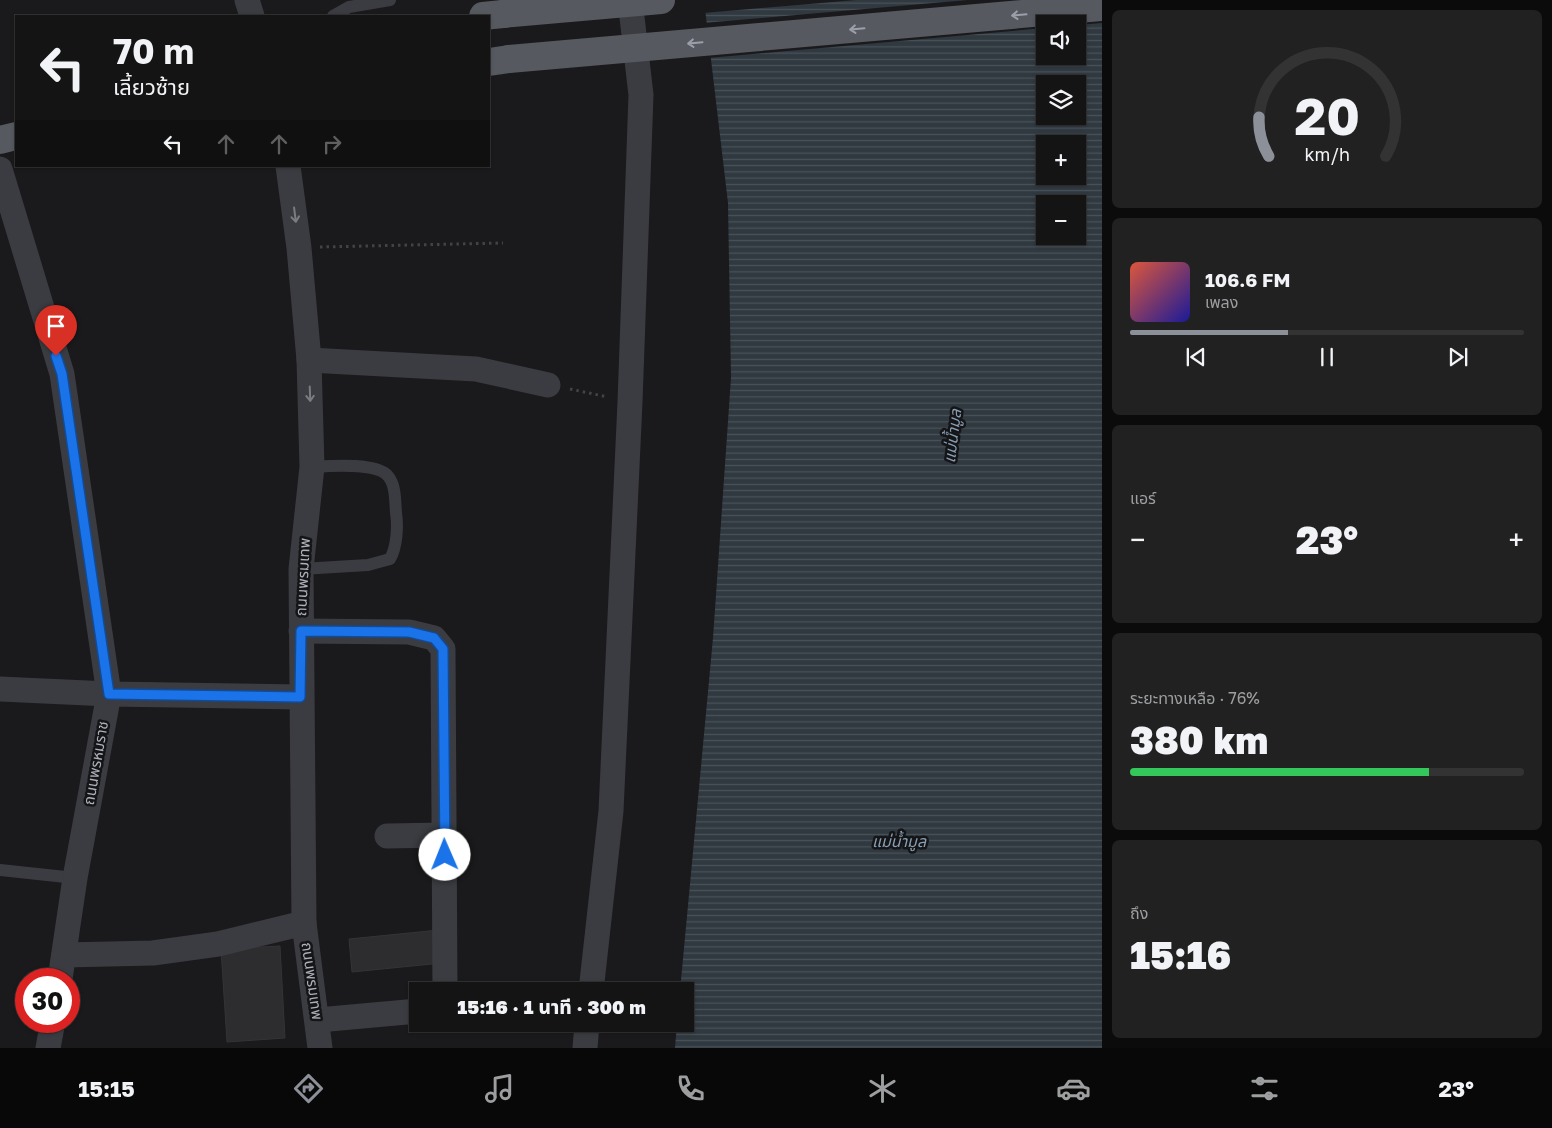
<!DOCTYPE html>
<html lang="th">
<meta charset="utf-8">
<style>
:root{--surface:#141415;--page:#212122;--text:#f1f3f6;--muted:#9d9ea0;--line:#333334;--accent:#8c9099}
body{margin:0;font-family:"Golos Text","Noto Sans Thai",sans-serif;background:var(--page);color:var(--text);height:100vh;display:flex;flex-direction:column;font-size:19px;white-space:nowrap}
*{box-sizing:border-box;margin:0}
p{font-size:16px;color:var(--muted)}
.icon{flex:none;width:28px;height:28px;fill:none;stroke:currentColor;stroke-width:2;stroke-linecap:round;stroke-linejoin:round}
.map{position:relative;flex:1;overflow:hidden}
.drawer{display:flex;flex-direction:column;gap:10px;padding:10px;background:#0b0b0c;width:450px}
.drawer>*{flex:none}
.top-card{position:absolute;left:15px;top:15px;width:475px;height:152px;border-radius:0px;box-shadow:0 1px 4px #0004,0 0 0 1px var(--line);background:#141415;color:var(--text);overflow:hidden}
.buttons{position:absolute;left:1036px;top:15px;display:grid;gap:10px}
.buttons a{display:grid;place-items:center;width:50px;height:50px;border-radius:0px;background:var(--surface);box-shadow:0 1px 4px #0004,0 0 0 1px var(--line);font-size:25px}
.speed{position:absolute;left:15px;top:968px;display:flex;gap:10px;font-size:25px;font-weight:700;text-align:center}
.speed>*{display:grid;place-content:center;width:65px;height:65px;border-radius:50%;background:var(--surface);box-shadow:0 1px 4px #0004,0 0 0 1px var(--line);line-height:1}
.speed .limit{border:8px solid #d22;background:#fff;color:#111}
.pin{position:absolute;display:grid;place-items:center;width:42px;height:42px;color:#fff;margin:-51px -21px;border-radius:50% 50% 50% 0;rotate:-45deg;box-shadow:0 0 5px #0007}
.pin .icon{rotate:45deg}
.me{position:absolute;width:55px;margin:-28px;rotate:359deg;stroke-linejoin:round;filter:drop-shadow(0 0 4px #0008)}
.turn{display:flex;align-items:center;gap:18px;height:105px;padding:0 15px;font-size:22px}
.turn .icon{width:65px;height:65px;stroke-width:2.5}
.turn b{display:block;font-size:35px;line-height:42px}
.lanes{display:flex;align-items:center;height:48px;padding:0 15px;background:#0003;justify-content:center;gap:25px;direction:ltr}
.lanes .off{opacity:.35}
.big{font-size:38px;font-weight:800;line-height:1.1}
.drawer .card{flex:1;display:flex;flex-direction:column;justify-content:center;gap:8px;min-width:0;padding:0 18px;border-radius:8px;background:var(--page)}
.drawer .dial{align-items:center;gap:0}
.dial svg{height:130px;overflow:visible;fill:none;stroke:var(--line);stroke-width:7;stroke-linecap:round;text-anchor:middle}
.dial text{fill:var(--text);stroke:none}
.song{display:flex;align-items:center;gap:15px}
.cover{width:60px;height:60px;border-radius:8px;background:linear-gradient(135deg,hsl(10 70% 55%),hsl(240 70% 35%))}
.played{height:5px;border-radius:2px;background:linear-gradient(90deg,var(--accent) 40%,var(--line) 40%)}
.keys{display:flex;justify-content:space-around;direction:ltr}
.heat{display:flex;justify-content:space-between;align-items:center;font-size:28px;direction:ltr}
.charge{height:8px;border-radius:4px;background:linear-gradient(90deg,#34c759 76%,var(--line) 0)}
.trip{position:absolute;left:409px;top:982px;width:285px;height:50px;border-radius:0px;background:var(--surface);box-shadow:0 1px 4px #0004,0 0 0 1px var(--line);font-weight:800;line-height:50px;text-align:center}
.tabs{display:flex;height:80px;justify-content:space-around;align-items:center;background:#080808;color:var(--muted)}
.tabs .icon{width:35px;height:35px}
.tabs .selected{color:var(--accent)}
.tabs b{font-size:22px;color:var(--text)}
main{display:flex;flex:1;min-height:0}
.map>svg:first-child{display:block}
</style>
<main>
<div class="map">
<svg width="1102" height="1048" viewBox="0 0 1102 1048">
<defs>
<pattern id="water-rules" width="6" height="5" patternUnits="userSpaceOnUse" patternTransform="scale(1.25)"><rect width="6" height="5" fill="#303940"/><path d="M0 2.5h6" fill="none" stroke="#4b535a"/></pattern>
</defs>
<rect width="100%" height="100%" fill="#1a1a1c"/>
<path fill="url(#water-rules)" fill-rule="evenodd" d="M704 0H1102V1048H675L677 1024H685V991H680L713 638 731 378 728 203ZM1045 24H1078V56H1045ZM1045 84H1078V116H1045ZM1045 144H1078V176H1045ZM1045 204H1078V236H1045Z"/>
<g fill="#1a1a1c">
<polygon points="702,0 856,0 703,13"/>
<polygon points="968,0 1102,0 1102,23 1078,25 1045,24 1045,28 708,58 704,23"/>
</g>
<g fill="#2d2d30" stroke="#343438">
<polygon points="439,930 442,963 352,972 349,939"/>
<polygon points="280,946 285,1038 227,1042 221,949"/>
</g>
<g fill="none" stroke-linecap="round" stroke-linejoin="round">
<g stroke="#414348" stroke-width="3" stroke-dasharray="2.5 4" stroke-linecap="butt">
<polyline points="320,247 503,243"/>
<polyline points="570,389 608,397"/>
</g>
<g stroke="#3b3c41" stroke-width="12">
<polyline points="333,16 349,7 390,0"/>
<path d="M301 569 368 565 390 559C397 547 398 526 396 513 395 502 396 485 388 476 376 462 330 466 312 467"/>
<polyline points="0,870 75,878"/>
</g>
<g stroke="#3b3c41" stroke-width="25">
<polyline points="247,0 252,16"/>
<polyline points="288,166 299,248 309,360 312,467 301,569 304,923 320,1048"/>
<polyline points="0,169 62,374 109,694 75,878 60,979"/>
<polyline points="309,360 476,369 548,385"/>
<polyline points="301,631 409,632 434,638 443,649 445,991"/>
<polyline points="0,689 109,694 301,697"/>
<polyline points="387,836 445,835"/>
<polyline points="64,955 153,953 218,944 304,923"/>
<polyline points="591,991 611,811 630,402 641,95 630,0"/>
<polyline points="318,1020 418,1011"/>
<polyline points="48,1048 53,1021"/>
<polyline points="585,1048 587,1024"/>
</g>
<g stroke="#575960" stroke-width="28">
<polyline points="483,16 503,14"/>
<polyline points="489,62 509,59"/>
<polyline points="0,140 16,136"/>
</g>
<g stroke="#575960" stroke-width="28">
<polyline points="503,14 661,0"/>
<polyline points="509,59 1102,7"/>
</g>
</g>
<defs><path id="oneway-shaft" d="M-6 0H5M1.5-3L5.5 0L1.5 3" fill="none" stroke-width="1.6" stroke-linecap="round" stroke-linejoin="round" transform="scale(1.25)"/></defs>
<g stroke="#9c9fa9">
<use href="#oneway-shaft" transform="translate(1019 15) rotate(175)"/>
<use href="#oneway-shaft" transform="translate(857 29) rotate(175)"/>
<use href="#oneway-shaft" transform="translate(695 43) rotate(175)"/>
</g>
<g stroke="#7a7c84">
<use href="#oneway-shaft" transform="translate(295 215) rotate(83)"/>
<use href="#oneway-shaft" transform="translate(310 394) rotate(88)"/>
</g>
<g fill="none" stroke-linecap="round" stroke-linejoin="round">
<defs>
<polyline id="route" points="56,356 62,374 109,694 300,697 301,631 409,632 434,638 443,649 445,855"/>
</defs>
<use href="#route" stroke="#114b97" stroke-width="12"/>
<use href="#route" stroke="#1a73e8" stroke-width="9"/>
</g>
<g text-anchor="middle" stroke-width="5" stroke-linejoin="round" paint-order="stroke">
<g font-size="15" fill="#adb1bb" stroke="#151517">
<text transform="translate(303 577) rotate(-87)" y="5">ถนนพรมเทพ</text>
<text transform="translate(96 763) rotate(-80)" y="5">ถนนพรหมราช</text>
<text transform="translate(312 981) rotate(82)" y="5">ถนนพรมเทพ</text>
</g>
<g font-size="16" font-style="italic" fill="#879eb4" stroke="#151517">
<text transform="translate(952 436) rotate(-83)" y="6">แม่น้ำมูล</text>
<text x="899" y="847">แม่น้ำมูล</text>
</g>
</g>
</svg>
<div class="buttons">
<a><svg class="icon" aria-label="sound" viewBox="0 0 24 24"><path d="M4 9h4l5-4v14l-5-4H4zM17 9q2 3 0 6"/></svg></a>
<a><svg class="icon" aria-label="layers" viewBox="0 0 24 24"><path d="M12 4l9 5-9 5-9-5zM3 14l9 5 9-5"/></svg></a>
<a>+</a>
<a>−</a>
</div>
<div class="speed"><div class="limit">30</div></div>
<div class="pin" style="left:56px;top:356px;background:#d93025"><svg class="icon" aria-label="arrive" viewBox="0 0 24 24"><path d="M6 21V4h12l-3 4 3 4H6"/></svg></div>
<svg class="me" style="left:445px;top:855px" viewBox="-20 -20 40 40"><circle r="19" fill="#fff"/><path d="M0-13L10 11 0 6-10 11z" fill="#1a73e8"/></svg>
<div class="trip">15:16 · 1 นาที · 300 m</div>
<div class="top-card">
<div class="turn"><svg class="icon" aria-label="left" viewBox="0 0 24 24"><path d="M17 20v-9H6M10 6l-5 5 5 5"/></svg><div><b>70 m</b>เลี้ยวซ้าย</div></div>
<div class="lanes"><svg class="icon" aria-label="left" viewBox="0 0 24 24"><path d="M17 20v-9H6M10 6l-5 5 5 5"/></svg><svg class="icon off" aria-label="ahead" viewBox="0 0 24 24"><path d="M12 20V5M6 11l6-6 6 6"/></svg><svg class="icon off" aria-label="ahead" viewBox="0 0 24 24"><path d="M12 20V5M6 11l6-6 6 6"/></svg><svg class="icon off" aria-label="right" viewBox="0 0 24 24"><path d="M7 20v-9h11M14 6l5 5-5 5"/></svg></div>
</div>
</div>
<section class="drawer">
<div class="card dial"><svg viewBox="0 0 100 80">
<path d="M14 69A42 42 0 1 1 86 69"/>
<path d="M14 69A42 42 0 0 1 8 45" stroke="#8c9099"/>
<text x="50" y="56" font-size="32" font-weight="700">20</text>
<text x="50" y="72" font-size="11">km/h</text>
</svg></div>
<div class="card">
<div class="song"><i class="cover"></i><div><b>106.6 FM</b><p>เพลง</p></div></div>
<div class="played"></div>
<div class="keys"><svg class="icon" aria-label="previous" viewBox="0 0 24 24"><path d="M18 5L8 12l10 7zM5 5v14"/></svg><svg class="icon" aria-label="pause" viewBox="0 0 24 24"><path d="M8 5v14M16 5v14"/></svg><svg class="icon" aria-label="next" viewBox="0 0 24 24"><path d="M6 5l10 7-10 7zM19 5v14"/></svg></div>
</div>
<div class="card"><p>แอร์</p>
<div class="heat"><a>−</a><b class="big">23°</b><a>+</a></div>
</div>
<div class="card"><p>ระยะทางเหลือ · 76%</p><b class="big">380 km</b><div class="charge"></div></div>
<div class="card"><p>ถึง</p><b class="big">15:16</b></div>
</section>
</main>
<nav class="tabs">
<b>15:15</b>
<svg class="icon selected" aria-label="directions" viewBox="0 0 24 24"><path d="M12 3l9 9-9 9-9-9zM9 14v-3h6M13 9l2 2-2 2"/></svg>
<svg class="icon" aria-label="music" viewBox="0 0 24 24"><path d="M9 18V5l10-2v13"/><circle cx="6" cy="18" r="3"/><circle cx="16" cy="16" r="3"/></svg>
<svg class="icon" aria-label="phone" viewBox="0 0 24 24"><path d="M5 4h4l2 5-3 2q2 4 5 5l2-3 5 2v4C11 20 4 13 5 4z"/></svg>
<svg class="icon" aria-label="climate" viewBox="0 0 24 24"><path d="M12 3v18M4 7l16 10M4 17L20 7"/></svg>
<svg class="icon" aria-label="car" viewBox="0 0 24 24"><path d="M5 17H2v-5l4-1 3-4h7l3 4 3 1v5h-3M9 17h6M6 11h13"/><circle cx="7" cy="17" r="2"/><circle cx="17" cy="17" r="2"/></svg>
<svg class="icon" aria-label="filters" viewBox="0 0 24 24"><path d="M4 7h16M4 17h16"/><circle cx="9" cy="7" r="2"/><circle cx="15" cy="17" r="2"/></svg>
<b>23°</b>
</nav>
